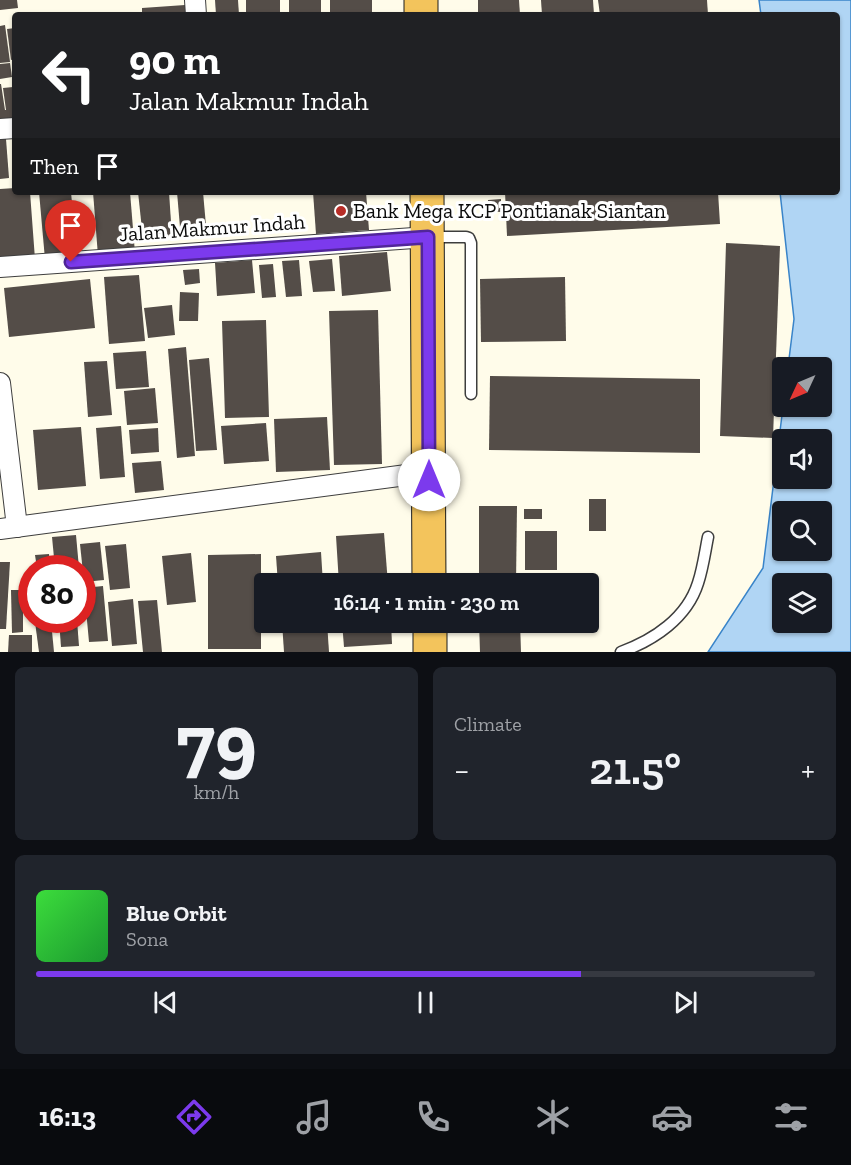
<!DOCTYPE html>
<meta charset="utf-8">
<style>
:root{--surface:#171b24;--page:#20242c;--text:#f1f3f6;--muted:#9ea1a6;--line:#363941;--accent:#7c3aed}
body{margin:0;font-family:"Zilla Slab",serif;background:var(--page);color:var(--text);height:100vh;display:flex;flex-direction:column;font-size:22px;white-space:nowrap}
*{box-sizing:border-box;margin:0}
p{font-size:20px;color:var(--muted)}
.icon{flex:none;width:33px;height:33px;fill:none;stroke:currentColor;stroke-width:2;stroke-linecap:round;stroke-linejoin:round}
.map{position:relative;height:652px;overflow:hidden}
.sheet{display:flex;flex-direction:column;gap:15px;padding:15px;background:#0d0f14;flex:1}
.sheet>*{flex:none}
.banner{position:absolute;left:12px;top:12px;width:828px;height:183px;border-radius:6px;box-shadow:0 2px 4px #0004;background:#202124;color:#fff;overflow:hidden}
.needle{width:39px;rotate:226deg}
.buttons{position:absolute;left:772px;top:357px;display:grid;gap:12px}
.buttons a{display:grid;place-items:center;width:60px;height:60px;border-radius:6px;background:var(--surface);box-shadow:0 2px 4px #0004;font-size:30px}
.speed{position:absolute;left:18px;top:555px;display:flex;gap:12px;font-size:30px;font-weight:700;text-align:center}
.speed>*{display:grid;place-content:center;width:78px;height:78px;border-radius:50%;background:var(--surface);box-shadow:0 2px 4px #0004;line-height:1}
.speed .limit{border:9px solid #d22;background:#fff;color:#111}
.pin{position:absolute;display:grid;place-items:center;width:51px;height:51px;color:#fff;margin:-62px -26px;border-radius:50% 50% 50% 0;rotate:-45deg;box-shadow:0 0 6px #0007}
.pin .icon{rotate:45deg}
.me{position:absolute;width:66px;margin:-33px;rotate:0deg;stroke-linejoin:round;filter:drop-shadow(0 0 4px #0008)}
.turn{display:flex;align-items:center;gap:21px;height:126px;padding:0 18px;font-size:27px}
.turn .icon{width:78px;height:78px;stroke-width:2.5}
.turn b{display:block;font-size:42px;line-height:51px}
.then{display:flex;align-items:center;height:57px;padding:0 18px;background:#0003;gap:12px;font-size:22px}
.big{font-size:45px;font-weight:600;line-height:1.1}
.sheet .tile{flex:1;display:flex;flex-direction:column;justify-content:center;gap:9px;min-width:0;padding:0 21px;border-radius:9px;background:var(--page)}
.sheet .dial{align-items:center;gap:0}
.dial b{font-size:78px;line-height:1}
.song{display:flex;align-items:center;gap:18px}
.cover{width:72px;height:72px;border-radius:9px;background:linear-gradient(135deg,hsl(120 70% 55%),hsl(130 70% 35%))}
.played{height:6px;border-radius:3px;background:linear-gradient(90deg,var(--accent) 70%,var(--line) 70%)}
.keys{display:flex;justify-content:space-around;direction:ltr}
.heat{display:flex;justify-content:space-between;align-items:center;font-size:33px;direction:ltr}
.sheet .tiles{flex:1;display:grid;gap:15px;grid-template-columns:1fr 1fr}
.tile:last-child{grid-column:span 2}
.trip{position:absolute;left:254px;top:573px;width:345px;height:60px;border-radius:6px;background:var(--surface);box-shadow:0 2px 4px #0004;font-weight:600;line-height:60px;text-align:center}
.tabs{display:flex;height:96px;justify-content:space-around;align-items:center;background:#090b0e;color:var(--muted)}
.tabs .icon{width:42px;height:42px}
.tabs .on{color:var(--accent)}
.tabs b{font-size:27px;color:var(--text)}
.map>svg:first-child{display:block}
</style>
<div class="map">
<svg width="851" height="652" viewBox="0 0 851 652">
<rect width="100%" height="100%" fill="#fffcea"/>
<path fill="#b0d5f4" stroke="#3984c9" stroke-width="1.5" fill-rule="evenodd" d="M759 0H851V652H708L763 568 783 407 822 406V368L788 367 794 319 780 192H837V15H761ZM783 440H822V478H783ZM783 512H822V550H783ZM783 584H822V622H783Z"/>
<g fill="#544d48">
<polygon points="0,0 17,0 18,8 0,10"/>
<polygon points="215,0 238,0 239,15 216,15"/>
<rect x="246" y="0" width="34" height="15"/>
<rect x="289" y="0" width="32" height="15"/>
<rect x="330" y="0" width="42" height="13"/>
<polygon points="478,0 519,0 520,15 478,15"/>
<polygon points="541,0 593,0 594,15 542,15"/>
<polygon points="598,0 707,0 708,15 600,15"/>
<polygon points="185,5 186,15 142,15 142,8"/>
<polygon points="5,25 10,62 0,63 0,26"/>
<polygon points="15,28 15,59 11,60 7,29"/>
<polygon points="10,63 12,77 0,79 0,64"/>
<polygon points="0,84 1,84 5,110 6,110 3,88 13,87 15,119 0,121"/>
<polygon points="0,139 6,139 9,178 0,179"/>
<polygon points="15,188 15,192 30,192 35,259 0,262 0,189"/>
<polygon points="39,192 71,192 77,257 45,259"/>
<polygon points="93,192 130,192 135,253 98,256"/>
<polygon points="138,192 169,192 172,237 143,239"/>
<polygon points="177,192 203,192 207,237 181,239"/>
<polygon points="313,192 366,192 369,230 316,234"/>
<polygon points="505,192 718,192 720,224 507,236"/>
<polygon points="501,199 501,212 488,211 488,200"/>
<polygon points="726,243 780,246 773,438 720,436"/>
<polygon points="387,252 391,291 342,296 339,256"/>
<polygon points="332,259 335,291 313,292 309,261"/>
<polygon points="252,260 255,293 217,296 215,263"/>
<polygon points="299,260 302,296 286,297 282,261"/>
<polygon points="273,264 276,297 262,298 259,265"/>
<polygon points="199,269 200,283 185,285 183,270"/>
<polygon points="139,275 145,341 109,344 104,277"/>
<polygon points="565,277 566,341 481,342 480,279"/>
<polygon points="90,279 95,328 9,337 4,288"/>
<polygon points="180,292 199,293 198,321 179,321"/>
<polygon points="172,305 175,335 148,338 144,308"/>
<polygon points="378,310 382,464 334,465 329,311"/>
<polygon points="266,320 269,417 225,418 222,321"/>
<polygon points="186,347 195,456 177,458 168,349"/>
<polygon points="146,351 149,387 116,389 113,353"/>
<polygon points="209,358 217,450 196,451 189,360"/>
<polygon points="107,361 112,415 88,417 84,362"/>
<polygon points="490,376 700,379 700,453 489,450"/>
<polygon points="155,388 158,423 127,425 124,391"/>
<polygon points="327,417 330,470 276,472 274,419"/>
<polygon points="266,423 269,461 224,464 221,426"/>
<polygon points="121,426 125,477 100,479 96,428"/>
<polygon points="81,427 86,486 38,490 33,430"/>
<polygon points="158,428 159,452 131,454 129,430"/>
<polygon points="161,461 164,490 135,493 132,463"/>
<rect x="589" y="499" width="17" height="32"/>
<polygon points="479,506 517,506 516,584 479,584"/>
<rect x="524" y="509" width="18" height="10"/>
<rect x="525" y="531" width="32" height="39"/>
<polygon points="384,533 388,584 339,584 336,536"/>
<polygon points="76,535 79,568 55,568 52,537"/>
<polygon points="100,542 104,580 84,582 80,544"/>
<polygon points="126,544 130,588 110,590 105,546"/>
<polygon points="321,552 323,584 278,584 276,556"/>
<polygon points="191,553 196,602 167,605 162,556"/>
<polygon points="49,554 50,568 37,568 35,555"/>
<polygon points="261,554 261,649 208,649 208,555"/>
<polygon points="0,562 10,562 6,629 0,629"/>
<polygon points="103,586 108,641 89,642 84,588"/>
<polygon points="11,590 23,590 23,632 12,633"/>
<polygon points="133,599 137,644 112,646 108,602"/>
<polygon points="157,600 162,652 143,652 138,601"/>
<polygon points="59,620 77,620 79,646 61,647"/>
<polygon points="51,621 54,652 39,652 35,622"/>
<polygon points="282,622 327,622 329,652 284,652"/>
<polygon points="342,622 391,622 392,644 344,647"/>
<polygon points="479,622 520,622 521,652 480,652"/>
<polygon points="9,635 32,635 32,652 8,652"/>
</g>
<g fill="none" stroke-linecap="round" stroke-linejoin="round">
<defs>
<g id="service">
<polyline points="431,237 466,237 469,238 471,243 471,394"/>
<path d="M621 652C654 640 687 618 698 583 703 568 705 552 708 537"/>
</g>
<g id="minor">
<polyline points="195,0 196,15"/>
<polyline points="0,129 15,128"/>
<polyline points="0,267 428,237"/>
<polyline points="0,383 17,527"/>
<polyline points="0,529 429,472"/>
</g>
<g id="trunk">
<polyline points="421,0 421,15"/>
<polyline points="427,192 429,584"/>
<polyline points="430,652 430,622"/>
</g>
</defs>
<use href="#service" stroke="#3e3e3e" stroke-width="13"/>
<use href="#minor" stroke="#3e3e3e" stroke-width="22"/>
<use href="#trunk" stroke="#1c1c1c" stroke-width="35"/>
<use href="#service" stroke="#fff" stroke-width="10"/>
<use href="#minor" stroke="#fff" stroke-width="20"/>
<use href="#trunk" stroke="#f3c45c" stroke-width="33"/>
</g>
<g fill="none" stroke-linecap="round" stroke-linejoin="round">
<defs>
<polyline id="route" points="71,262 428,237 429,480"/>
</defs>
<use href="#route" stroke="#51269a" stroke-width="15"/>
<use href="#route" stroke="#7c3aed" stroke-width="10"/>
</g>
<circle fill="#b72d27" stroke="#fff" stroke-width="2" cx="341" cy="211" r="6"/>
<g text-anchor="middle" stroke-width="6" stroke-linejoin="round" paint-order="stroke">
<g font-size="21" fill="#0b0b0b" stroke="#fff" text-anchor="start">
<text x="353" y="218">Bank Mega KCP Pontianak Siantan</text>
</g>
<g font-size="21" fill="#0b0b0b" stroke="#fff">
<text transform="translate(212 228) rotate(-4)" y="7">Jalan Makmur Indah</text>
</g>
</g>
</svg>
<div class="buttons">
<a><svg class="needle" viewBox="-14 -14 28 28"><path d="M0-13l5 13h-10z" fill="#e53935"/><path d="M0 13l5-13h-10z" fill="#9ea1a6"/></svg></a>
<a><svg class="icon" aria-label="sound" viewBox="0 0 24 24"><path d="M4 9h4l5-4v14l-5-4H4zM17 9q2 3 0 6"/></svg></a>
<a><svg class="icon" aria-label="search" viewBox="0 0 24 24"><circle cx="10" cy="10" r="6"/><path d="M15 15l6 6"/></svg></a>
<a><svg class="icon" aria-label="layers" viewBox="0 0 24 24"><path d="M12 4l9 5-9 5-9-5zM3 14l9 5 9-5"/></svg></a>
</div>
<div class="speed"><div class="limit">80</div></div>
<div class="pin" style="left:71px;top:262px;background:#d93025"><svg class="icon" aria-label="arrive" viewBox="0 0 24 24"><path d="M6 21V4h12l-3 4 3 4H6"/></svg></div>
<svg class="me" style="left:429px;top:480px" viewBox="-20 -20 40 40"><circle r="19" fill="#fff"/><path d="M0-13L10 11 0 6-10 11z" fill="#7c3aed"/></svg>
<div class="trip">16:14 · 1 min · 230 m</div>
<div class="banner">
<div class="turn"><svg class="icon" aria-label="left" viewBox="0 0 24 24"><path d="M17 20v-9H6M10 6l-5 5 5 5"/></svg><div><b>90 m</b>Jalan Makmur Indah</div></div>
<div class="then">Then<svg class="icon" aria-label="arrive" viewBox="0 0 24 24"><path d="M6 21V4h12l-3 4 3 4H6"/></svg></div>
</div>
</div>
<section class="sheet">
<div class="tiles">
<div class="tile dial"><b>79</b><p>km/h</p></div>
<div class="tile"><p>Climate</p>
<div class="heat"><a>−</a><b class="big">21.5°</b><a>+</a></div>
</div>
<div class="tile">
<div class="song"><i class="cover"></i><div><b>Blue Orbit</b><p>Sona</p></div></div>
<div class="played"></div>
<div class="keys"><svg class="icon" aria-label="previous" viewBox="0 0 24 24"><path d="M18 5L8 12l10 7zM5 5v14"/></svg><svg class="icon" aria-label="pause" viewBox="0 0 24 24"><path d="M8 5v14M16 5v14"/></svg><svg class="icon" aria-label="next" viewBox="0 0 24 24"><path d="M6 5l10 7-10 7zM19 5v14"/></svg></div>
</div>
</div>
</section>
<nav class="tabs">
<b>16:13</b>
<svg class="icon on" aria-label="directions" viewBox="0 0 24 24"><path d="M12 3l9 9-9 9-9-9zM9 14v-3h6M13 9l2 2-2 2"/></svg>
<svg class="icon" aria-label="music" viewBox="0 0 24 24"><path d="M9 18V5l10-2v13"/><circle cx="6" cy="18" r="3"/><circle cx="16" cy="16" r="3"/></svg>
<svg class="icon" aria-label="phone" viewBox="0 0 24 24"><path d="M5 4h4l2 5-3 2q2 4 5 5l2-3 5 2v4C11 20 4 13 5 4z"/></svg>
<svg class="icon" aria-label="climate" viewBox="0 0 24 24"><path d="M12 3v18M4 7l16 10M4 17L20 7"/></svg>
<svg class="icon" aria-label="car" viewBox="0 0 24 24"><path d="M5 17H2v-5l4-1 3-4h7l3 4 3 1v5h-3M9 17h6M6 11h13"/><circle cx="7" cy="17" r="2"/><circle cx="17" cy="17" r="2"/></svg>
<svg class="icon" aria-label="filters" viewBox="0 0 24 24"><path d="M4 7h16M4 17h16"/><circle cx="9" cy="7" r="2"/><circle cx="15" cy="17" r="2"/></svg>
</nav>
